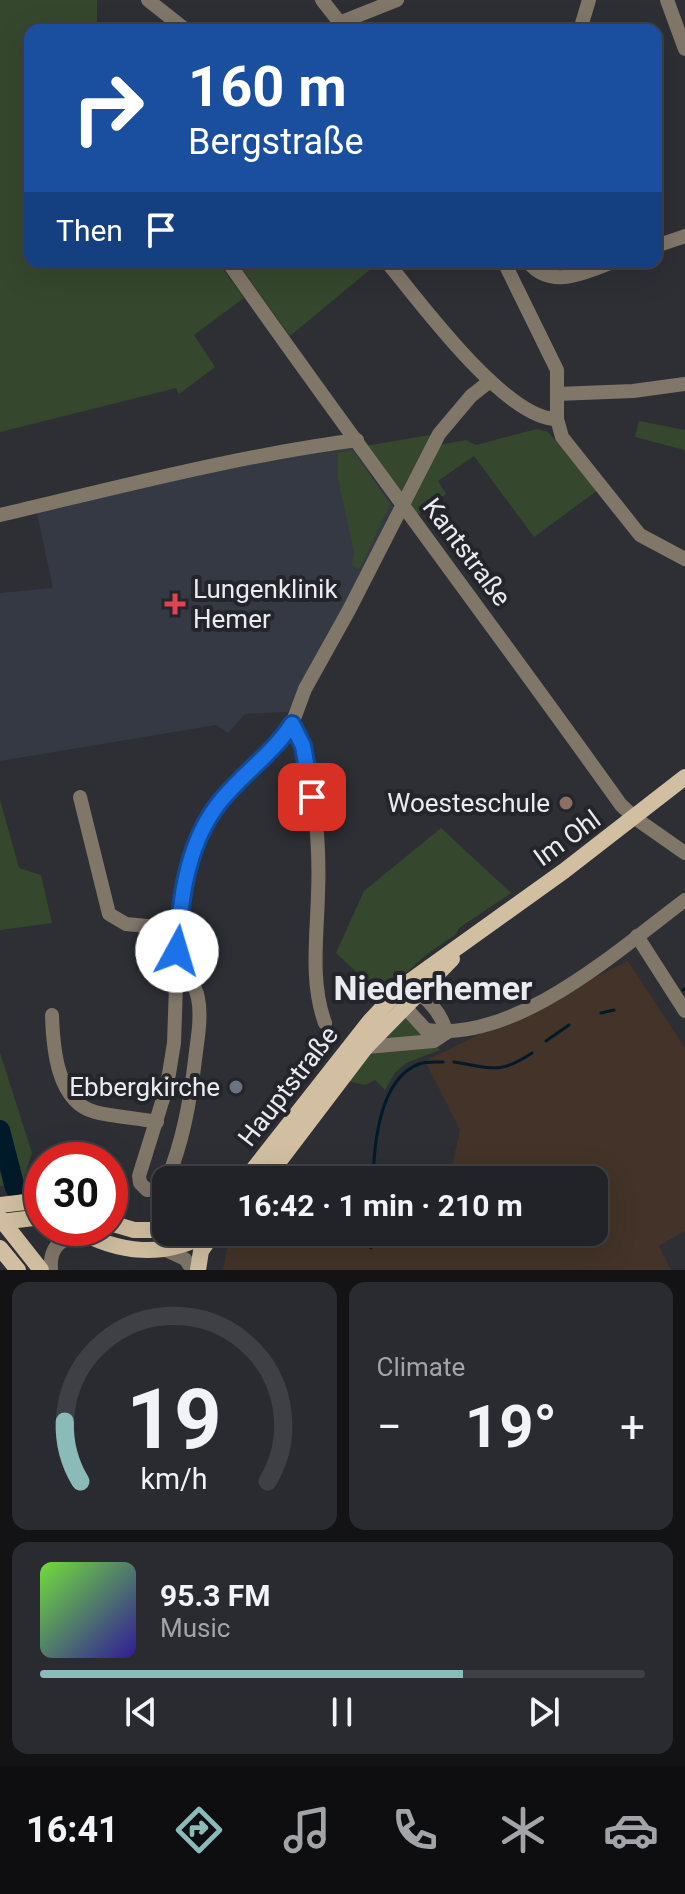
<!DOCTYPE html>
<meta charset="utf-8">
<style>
:root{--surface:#222328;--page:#2a2b30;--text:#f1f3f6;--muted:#a2a4a8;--line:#3f4045;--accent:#8bbbb9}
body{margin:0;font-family:Roboto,sans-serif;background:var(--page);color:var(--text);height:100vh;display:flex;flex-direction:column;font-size:30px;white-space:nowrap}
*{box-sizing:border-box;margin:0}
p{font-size:26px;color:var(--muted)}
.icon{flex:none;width:44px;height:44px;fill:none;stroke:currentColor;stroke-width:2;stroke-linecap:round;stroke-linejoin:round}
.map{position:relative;height:1270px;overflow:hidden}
.sheet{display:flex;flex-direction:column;gap:12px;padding:12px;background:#131316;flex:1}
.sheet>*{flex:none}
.banner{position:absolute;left:24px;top:24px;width:638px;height:244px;border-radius:16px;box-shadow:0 8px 32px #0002,0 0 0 2px var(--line);background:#1a4fa0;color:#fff;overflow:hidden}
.speed{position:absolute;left:24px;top:1142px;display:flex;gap:16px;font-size:40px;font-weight:700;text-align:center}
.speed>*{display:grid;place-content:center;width:104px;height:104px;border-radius:50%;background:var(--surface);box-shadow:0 8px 32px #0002,0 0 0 2px var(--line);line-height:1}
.speed .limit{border:12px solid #d22;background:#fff;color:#111}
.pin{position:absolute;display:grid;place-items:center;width:68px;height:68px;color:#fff;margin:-34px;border-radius:16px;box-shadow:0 4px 12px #0006}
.me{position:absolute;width:88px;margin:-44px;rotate:6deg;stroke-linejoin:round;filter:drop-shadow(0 0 6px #0008)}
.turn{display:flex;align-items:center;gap:28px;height:168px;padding:0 32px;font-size:36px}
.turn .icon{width:104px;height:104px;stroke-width:2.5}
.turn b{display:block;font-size:56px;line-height:68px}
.then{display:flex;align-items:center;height:76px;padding:0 32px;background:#0003;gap:16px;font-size:30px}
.big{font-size:60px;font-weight:700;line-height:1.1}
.sheet .tile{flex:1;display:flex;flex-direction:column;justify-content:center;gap:12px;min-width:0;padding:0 28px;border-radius:16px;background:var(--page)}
.sheet .dial{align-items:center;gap:0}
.dial svg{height:208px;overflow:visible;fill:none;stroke:var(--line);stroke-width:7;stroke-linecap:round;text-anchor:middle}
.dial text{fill:var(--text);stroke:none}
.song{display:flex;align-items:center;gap:24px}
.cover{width:96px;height:96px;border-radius:12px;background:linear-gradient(135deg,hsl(100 70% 55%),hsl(250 70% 35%))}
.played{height:8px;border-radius:4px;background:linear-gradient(90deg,var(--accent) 70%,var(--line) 70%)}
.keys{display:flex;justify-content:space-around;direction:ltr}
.heat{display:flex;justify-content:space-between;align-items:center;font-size:44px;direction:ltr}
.sheet .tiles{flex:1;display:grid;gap:12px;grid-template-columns:1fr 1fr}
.tile:last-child{grid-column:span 2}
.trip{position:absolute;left:152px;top:1166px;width:456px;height:80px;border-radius:16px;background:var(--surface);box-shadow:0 8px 32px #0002,0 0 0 2px var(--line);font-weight:700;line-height:80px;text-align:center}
.menu{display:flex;height:128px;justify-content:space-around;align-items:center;background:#0e0e10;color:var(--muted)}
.menu .icon{width:56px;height:56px}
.menu .active{color:var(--accent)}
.menu b{font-size:36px;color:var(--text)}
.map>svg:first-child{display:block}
</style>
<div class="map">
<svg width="685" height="1270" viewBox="0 0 685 1270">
<rect width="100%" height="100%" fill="#2d2f35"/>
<polygon fill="#353944" points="351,446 396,510 344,615 288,712 245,714 228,733 216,725 0,761 0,593 53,588 37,513 279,456"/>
<polygon fill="#433328" points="628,961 685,1048 685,1231 659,1246 671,1270 223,1270 227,1248 248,1232 287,1232 302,1238 359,1237 367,1232 594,1232 594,1180 449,1180 460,1130 425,1061"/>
<g fill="#35482d">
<polygon points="0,0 97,0 97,30 30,30 30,262 218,262 244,298 194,335 215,367 179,394 176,388 0,432"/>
<polygon points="237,262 377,262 378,263 290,336"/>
<polygon points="639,421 685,430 685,450 635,437"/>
<polygon points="537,429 548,432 598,490 534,537 474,456 438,481 446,494 416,516 405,504 439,445 466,440 476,445"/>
<polygon points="430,435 435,436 401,501 362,444 371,445"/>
<polygon points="352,450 390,504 361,566 358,569 352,565 354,552 338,479 338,453"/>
<polygon points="0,800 19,868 41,875 52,923 0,930"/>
<polygon points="441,828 511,893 459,928 456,934 427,954 381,995 336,953 364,891"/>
<polygon points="402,1012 440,1050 406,1063 394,1074 385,1090 375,1080 365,1085 347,1081"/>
<polygon points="0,1053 32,1153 22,1185 0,1186"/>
</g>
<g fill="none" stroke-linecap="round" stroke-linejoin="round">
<g stroke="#011a29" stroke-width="3">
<polyline points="683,990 685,989"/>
<polyline points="601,1013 614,1010"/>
<polyline points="546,1041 569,1025"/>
<path d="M454 1062C492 1068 499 1075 532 1053"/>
<path d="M373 1180C374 1144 379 1079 419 1064 426 1061 435 1062 443 1062"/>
<polyline points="371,1248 372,1232"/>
</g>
<polyline stroke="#011a29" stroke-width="20" points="0,1130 15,1188"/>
<g stroke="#807769" stroke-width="14">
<polyline points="148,0 186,30"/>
<polyline points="322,0 344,28"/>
<polyline points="667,0 685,49"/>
<polyline points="339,23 397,0"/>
<polyline points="580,30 589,0"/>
<polyline points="656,246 685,236"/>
<path d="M228 262C356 445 491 623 621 805L635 818 685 853"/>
<path d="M387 262C419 301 506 420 557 419"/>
<polyline points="504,262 557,370 557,419 562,437 640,535 685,559"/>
<path d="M529 263C552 290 585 272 613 262"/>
<polyline points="557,394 633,391 685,384"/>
<path d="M0 515C119 487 236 456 357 440"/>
<path d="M292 724C315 766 320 847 318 894 317 937 310 982 325 1023"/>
<polyline points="80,797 109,914 126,924 178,929"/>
<polyline points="637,936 685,1011"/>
<path d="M410 989C426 994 444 1017 446 1033"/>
<path d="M404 999V1006L426 1030C516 1043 617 951 685 900"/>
<path d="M52 1015C53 1048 57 1102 95 1112 115 1117 137 1118 157 1122"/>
<polyline points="366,1047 434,1041 446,1033"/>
<path d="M167 1180C183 1141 190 1102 195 1060 197 1041 202 1018 198 998 196 986 187 976 177 970"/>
<polyline points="166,1181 158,1189 147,1190 140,1183 139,1176 167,1086 174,1043 178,929 191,856 216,808 292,724 305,689 349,610 439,434 471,396 490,381"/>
<polyline points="166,1250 185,1259 193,1270"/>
<path d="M51 1270C49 1243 65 1234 90 1239"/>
</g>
<g stroke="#d2bfa1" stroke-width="16">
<polyline points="245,1180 370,1021 402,987 564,871 685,777"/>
<polyline points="265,1180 366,1047 452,959"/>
<polyline points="0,1205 42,1200"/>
<polyline points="0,1218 41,1270"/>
<polyline points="0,1222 42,1217"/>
<polyline points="110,1223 134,1230 166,1230"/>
<path d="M73 1228C119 1254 164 1259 211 1232"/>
<polyline points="0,1248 18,1270"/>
<polyline points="198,1270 201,1251 214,1232"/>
</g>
</g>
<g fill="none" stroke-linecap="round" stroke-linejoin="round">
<defs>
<path id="route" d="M177 951C180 902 186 848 216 807 238 777 272 755 292 724L303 746 312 797"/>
</defs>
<use href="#route" stroke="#114b97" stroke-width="20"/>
<use href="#route" stroke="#1a73e8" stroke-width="14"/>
</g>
<path fill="#e0444e" stroke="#23252b" stroke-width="3" d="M171 592h8v8h8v8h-8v8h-8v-8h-8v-8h8z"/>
<circle fill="#8d6e63" stroke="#23252b" stroke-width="3" cx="566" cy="803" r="8"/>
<circle fill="#6b7280" stroke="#23252b" stroke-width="3" cx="236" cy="1087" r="8"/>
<g text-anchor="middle" stroke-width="8" stroke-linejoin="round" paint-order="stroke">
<g font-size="26" fill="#eaebf0" stroke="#23252b">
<text transform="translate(467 552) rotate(53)" y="9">Kantstraße</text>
<text transform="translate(567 838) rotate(-36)" y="9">Im Ohl</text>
<text transform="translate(288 1086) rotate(-52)" y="9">Hauptstraße</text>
</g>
<g font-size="26" fill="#eaebf0" stroke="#23252b" text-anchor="end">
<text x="193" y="598" text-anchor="start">Lungenklinik<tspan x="193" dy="30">Hemer</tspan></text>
<text x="550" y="812">Woesteschule</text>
<text x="220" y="1096">Ebbergkirche</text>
</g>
<g font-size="34" font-weight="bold" fill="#eaebf0" stroke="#23252b">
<text x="433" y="1000">Niederhemer</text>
</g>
</g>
</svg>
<div class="speed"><div class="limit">30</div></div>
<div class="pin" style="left:312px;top:797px;background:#d93025"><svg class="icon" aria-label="arrive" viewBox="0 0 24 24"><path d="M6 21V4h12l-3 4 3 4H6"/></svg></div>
<svg class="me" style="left:177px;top:951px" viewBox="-20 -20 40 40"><circle r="19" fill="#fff"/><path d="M0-13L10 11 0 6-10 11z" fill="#1a73e8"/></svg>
<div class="trip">16:42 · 1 min · 210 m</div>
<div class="banner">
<div class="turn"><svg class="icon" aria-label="right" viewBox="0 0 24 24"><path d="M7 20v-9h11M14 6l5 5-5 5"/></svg><div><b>160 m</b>Bergstraße</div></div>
<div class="then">Then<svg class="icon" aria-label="arrive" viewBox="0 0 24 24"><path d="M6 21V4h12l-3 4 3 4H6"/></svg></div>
</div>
</div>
<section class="sheet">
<div class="tiles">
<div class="tile dial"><svg viewBox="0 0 100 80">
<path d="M14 69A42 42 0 1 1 86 69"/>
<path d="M14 69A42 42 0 0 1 8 46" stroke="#8bbbb9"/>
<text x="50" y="56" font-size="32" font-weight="700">19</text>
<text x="50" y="72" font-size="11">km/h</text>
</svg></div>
<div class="tile"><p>Climate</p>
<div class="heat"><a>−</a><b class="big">19°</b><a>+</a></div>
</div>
<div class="tile">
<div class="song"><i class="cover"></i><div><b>95.3 FM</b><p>Music</p></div></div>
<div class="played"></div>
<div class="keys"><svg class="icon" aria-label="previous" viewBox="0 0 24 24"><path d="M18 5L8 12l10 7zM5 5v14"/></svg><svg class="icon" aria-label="pause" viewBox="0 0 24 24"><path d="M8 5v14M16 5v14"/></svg><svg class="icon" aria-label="next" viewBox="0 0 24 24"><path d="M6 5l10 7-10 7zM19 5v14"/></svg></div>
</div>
</div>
</section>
<nav class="menu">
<b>16:41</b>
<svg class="icon active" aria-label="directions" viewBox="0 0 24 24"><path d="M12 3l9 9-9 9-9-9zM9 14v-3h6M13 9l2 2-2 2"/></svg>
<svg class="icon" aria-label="music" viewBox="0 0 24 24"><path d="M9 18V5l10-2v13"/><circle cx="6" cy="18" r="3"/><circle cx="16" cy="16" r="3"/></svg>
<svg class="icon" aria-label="phone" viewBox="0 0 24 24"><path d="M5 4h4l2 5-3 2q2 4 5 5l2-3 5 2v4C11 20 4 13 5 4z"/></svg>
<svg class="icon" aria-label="climate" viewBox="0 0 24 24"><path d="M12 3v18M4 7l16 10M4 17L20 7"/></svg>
<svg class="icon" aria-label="car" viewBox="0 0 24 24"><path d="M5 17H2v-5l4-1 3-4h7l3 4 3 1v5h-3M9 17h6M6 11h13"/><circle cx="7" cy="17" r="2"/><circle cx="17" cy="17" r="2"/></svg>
</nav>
